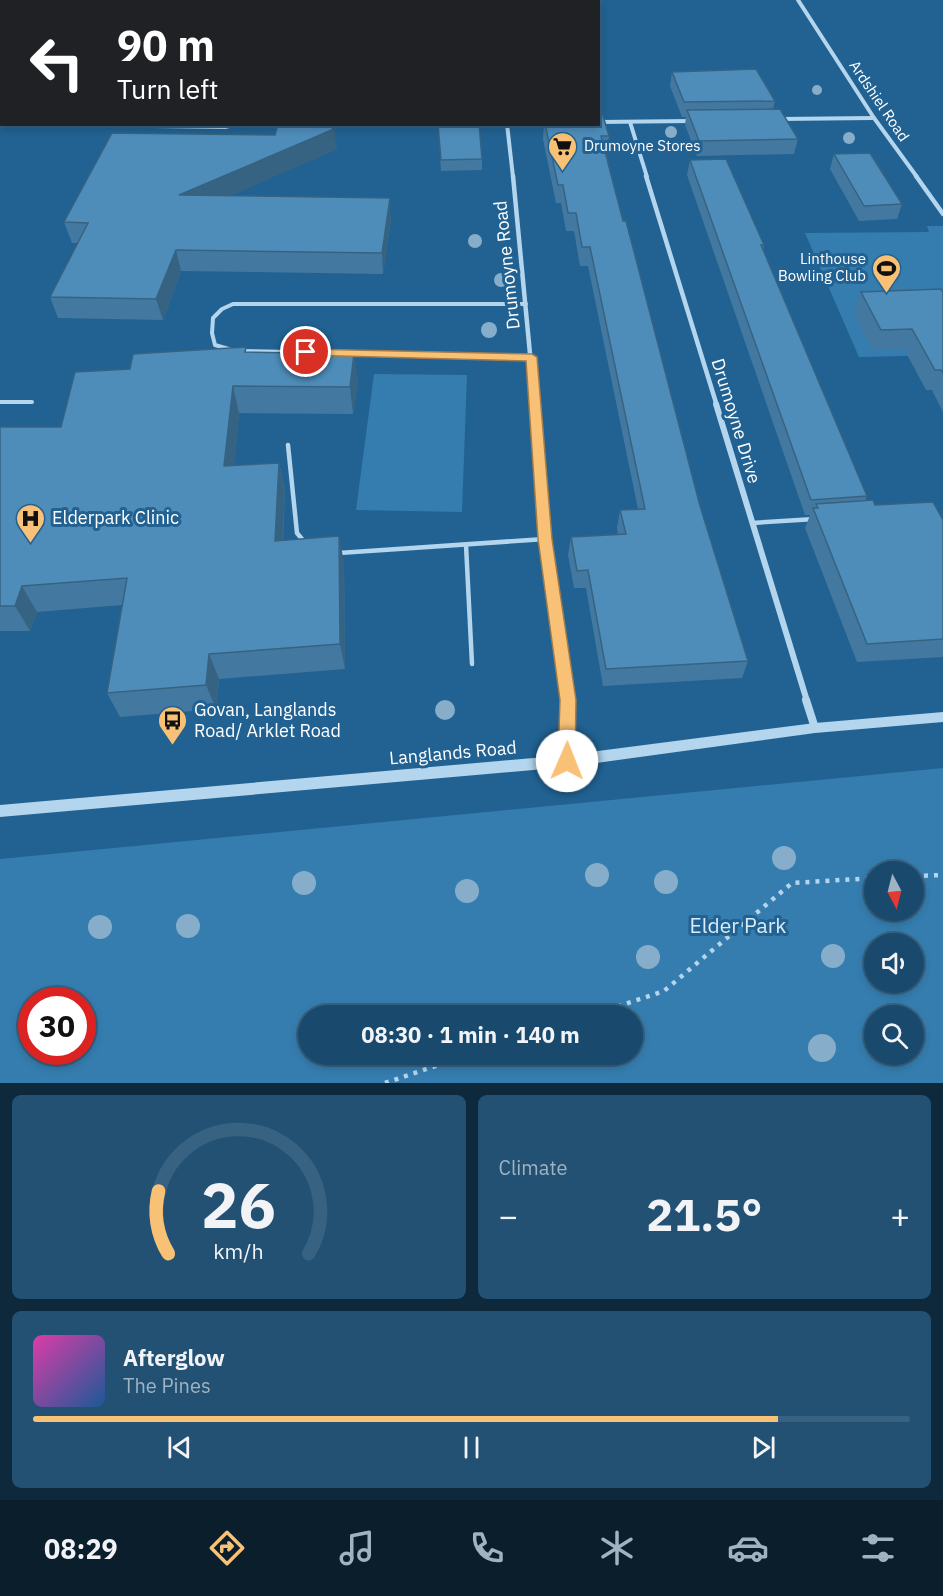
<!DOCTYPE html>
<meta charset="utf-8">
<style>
:root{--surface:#194a6e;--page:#225173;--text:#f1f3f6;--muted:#9fb3c2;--line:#376281;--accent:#f9c175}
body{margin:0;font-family:"IBM Plex Sans",sans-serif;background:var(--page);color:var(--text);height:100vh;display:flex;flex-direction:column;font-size:22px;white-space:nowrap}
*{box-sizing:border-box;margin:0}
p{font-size:20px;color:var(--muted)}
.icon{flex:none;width:33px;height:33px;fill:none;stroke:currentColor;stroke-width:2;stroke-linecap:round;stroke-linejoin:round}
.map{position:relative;height:1083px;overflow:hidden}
.panel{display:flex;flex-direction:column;gap:12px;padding:12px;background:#0e293c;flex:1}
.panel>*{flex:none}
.guide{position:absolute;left:0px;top:0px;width:600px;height:126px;box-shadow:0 3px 9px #0003,0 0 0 2px var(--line);background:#202124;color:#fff;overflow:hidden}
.needle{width:39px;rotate:173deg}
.fabs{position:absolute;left:864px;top:861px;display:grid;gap:12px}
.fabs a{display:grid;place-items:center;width:60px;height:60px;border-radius:50%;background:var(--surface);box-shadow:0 3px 9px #0003,0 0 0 2px var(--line);font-size:30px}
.speed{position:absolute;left:18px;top:987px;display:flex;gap:12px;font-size:30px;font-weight:700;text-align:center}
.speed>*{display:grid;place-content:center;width:78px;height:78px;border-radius:50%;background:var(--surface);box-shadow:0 3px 9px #0003,0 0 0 2px var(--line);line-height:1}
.speed .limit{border:9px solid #d22;background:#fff;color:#111}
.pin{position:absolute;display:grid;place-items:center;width:51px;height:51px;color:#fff;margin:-26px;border:3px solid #fff;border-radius:50%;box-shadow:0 2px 6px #0007}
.me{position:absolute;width:66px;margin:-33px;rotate:1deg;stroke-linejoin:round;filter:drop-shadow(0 0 4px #0008)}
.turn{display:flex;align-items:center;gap:21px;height:126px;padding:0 18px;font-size:27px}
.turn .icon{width:78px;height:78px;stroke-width:2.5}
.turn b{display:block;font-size:42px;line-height:51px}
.big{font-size:45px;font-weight:700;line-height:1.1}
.panel .tile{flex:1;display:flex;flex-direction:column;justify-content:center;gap:9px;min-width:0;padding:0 21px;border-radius:9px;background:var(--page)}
.panel .dial{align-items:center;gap:0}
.dial svg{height:156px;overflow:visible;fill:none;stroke:var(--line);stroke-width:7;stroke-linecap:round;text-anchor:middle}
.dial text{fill:var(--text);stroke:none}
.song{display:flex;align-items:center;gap:18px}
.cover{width:72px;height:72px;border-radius:9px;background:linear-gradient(135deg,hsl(320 70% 55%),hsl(210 70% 35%))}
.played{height:6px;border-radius:3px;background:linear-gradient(90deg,var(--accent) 85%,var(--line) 85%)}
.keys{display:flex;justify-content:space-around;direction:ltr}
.heat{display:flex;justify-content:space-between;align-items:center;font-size:33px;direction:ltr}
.panel .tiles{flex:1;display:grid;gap:12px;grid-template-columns:1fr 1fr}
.tile:last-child{grid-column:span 2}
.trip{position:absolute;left:298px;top:1005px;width:345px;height:60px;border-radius:30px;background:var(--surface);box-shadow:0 3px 9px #0003,0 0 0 2px var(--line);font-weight:700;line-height:60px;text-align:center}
.tab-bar{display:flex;height:96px;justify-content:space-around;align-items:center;background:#0a1e2c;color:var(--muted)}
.tab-bar .icon{width:42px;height:42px}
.tab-bar .selected{color:var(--accent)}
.tab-bar b{font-size:27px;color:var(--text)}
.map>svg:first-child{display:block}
</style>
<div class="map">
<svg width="943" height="1083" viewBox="0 0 943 1083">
<rect width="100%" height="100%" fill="#216292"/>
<g fill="#357daf" fill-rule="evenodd">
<polygon points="927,226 943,226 943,355 859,357 805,233 929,232"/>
<polygon points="374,374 467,375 462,512 356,510"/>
<path d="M943 768V1083H0V859ZM874 872H914V910H874ZM874 944H914V982H874ZM82 1000V1052H32V1000ZM309 1016H633V1054H309ZM874 1016H914V1054H874Z"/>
</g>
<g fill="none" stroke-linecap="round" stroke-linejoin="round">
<g stroke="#b3d5ed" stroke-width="4.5" stroke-dasharray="4 6" stroke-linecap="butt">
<polyline points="914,876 943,875"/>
<polyline points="589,1016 664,991 792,883 874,878"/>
<polyline points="385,1083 471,1054"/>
</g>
<g stroke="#b3d5ed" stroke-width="4">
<polyline points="232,350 215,345 212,333 213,318 222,309 233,304 526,304"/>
<polyline points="240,351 532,357"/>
<polyline points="0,402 32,402"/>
</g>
<g stroke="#b3d5ed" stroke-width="4.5">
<polyline points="288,445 297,533 306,544"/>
<polyline points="752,523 815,519"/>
<polyline points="466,545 472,664"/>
<polyline points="339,553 545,539"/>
</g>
<g stroke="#b3d5ed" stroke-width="4">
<polyline points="798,0 874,118 917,177"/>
<polyline points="0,46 2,44"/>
<polyline points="779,119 874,118"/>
<polyline points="598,122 691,121"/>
<polyline points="630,122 647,177"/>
<polyline points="10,124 225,127 238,124"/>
<polyline points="507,124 513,177"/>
</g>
<g stroke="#b3d5ed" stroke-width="4.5">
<polyline points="513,176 535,406"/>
<polyline points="646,176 717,406"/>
<polyline points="916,176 943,214"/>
</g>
<g stroke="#b3d5ed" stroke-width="6">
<polyline points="535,404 545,539 568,701"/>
<polyline points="716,404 807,701"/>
</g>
<g stroke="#b3d5ed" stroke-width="8">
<polyline points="806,700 815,728"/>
<polyline points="567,761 568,700"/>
</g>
<polygon fill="#b3d5ed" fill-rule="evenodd" points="943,712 943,722 815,733 567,767 0,817 0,805 567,755 815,723"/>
</g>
<g fill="#86aecb">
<circle cx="817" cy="90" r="5"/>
<circle cx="671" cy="132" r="6"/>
<circle cx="849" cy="138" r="6"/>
<circle cx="475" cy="241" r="7"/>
<circle cx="501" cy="280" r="7"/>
<circle cx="489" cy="330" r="8"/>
<circle cx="445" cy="710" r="10"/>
<circle cx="784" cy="858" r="12"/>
<circle cx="597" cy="875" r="12"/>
<circle cx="666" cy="882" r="12"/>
<circle cx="304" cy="883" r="12"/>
<circle cx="467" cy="891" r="12"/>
<circle cx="188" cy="926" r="12"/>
<circle cx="100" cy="927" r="12"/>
<circle cx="833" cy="956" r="12"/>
<circle cx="648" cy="957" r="12"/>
<circle cx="822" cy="1048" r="14"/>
</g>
<g fill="#4379a0">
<polygon points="672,72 775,101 773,109 798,139 794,154 697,156 685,125 686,117 682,117 670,86"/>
<polygon points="438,124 479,124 482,159 482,170 441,171"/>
<polygon points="544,124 598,124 609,136 607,153 606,153 623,221 700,506 748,661 742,678 603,686 586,588 574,588 568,555 571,537 618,535 617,528 620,510 638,509 588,266 580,266 574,231 566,231 561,203 556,203 543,139"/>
<polygon points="337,149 229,196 391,219 383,274 181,271 163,320 58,318 50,297 78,243 72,243 64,222"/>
<polygon points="834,154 902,204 897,219 859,221 830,169"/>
<polygon points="690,160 764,245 763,250 867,496 865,501 875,505 943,520 943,657 857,662 805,528 810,515 805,515 687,175"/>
<polygon points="861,292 943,292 943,412 932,390 926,390 904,349 873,350 853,312"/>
<polygon points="247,352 358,381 353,414 239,413 234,466 279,463 285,489 283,540 344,562 345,669 219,679 216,709 120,717 107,693 122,605 37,612 30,631 0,631 0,427 61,427 130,369"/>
</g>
<g fill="#376382">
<polygon points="334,129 337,149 185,216 179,195"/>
<polygon points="390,198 391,219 383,274 382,253"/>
<polygon points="176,250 181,271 163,320 156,299"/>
<polygon points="354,354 358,381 353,414 350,387"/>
<polygon points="233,386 239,413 232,493 224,466"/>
<polygon points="279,463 285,489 281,567 275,541"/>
<polygon points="339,536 344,562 345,669 340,644"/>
<polygon points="22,586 37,612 30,631 15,606"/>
<polygon points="209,654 219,679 216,709 206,685"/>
</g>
<g fill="#4e8dba" stroke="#376382" stroke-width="1.5">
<polygon points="58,0 461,0 461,2 57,2"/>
<polygon points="525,0 570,0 571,2 525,2"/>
<polygon points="756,69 775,101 684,102 672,72"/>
<polygon points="598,107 601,109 609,136 601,136 623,221 626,221 700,506 748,661 606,669 588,570 577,571 571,537 626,534 620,510 645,509 590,247 582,247 576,213 568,213 563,185 558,185 545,124 598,124"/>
<polygon points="780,109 798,139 699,141 687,110"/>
<polygon points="278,124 326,124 334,129 179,195 390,198 382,253 176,250 156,299 50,297 88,223 64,222 112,133 275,135"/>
<polygon points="438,124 479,124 482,159 441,160"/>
<polygon points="870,153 902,204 864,206 834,154"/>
<polygon points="726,159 764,245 761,245 867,496 811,500 690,160"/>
<polygon points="941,289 943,292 943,373 941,370 935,370 912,329 881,330 861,292"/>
<polygon points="246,347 245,352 354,354 350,387 233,386 224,466 279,463 275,541 339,536 340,644 209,654 206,685 107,693 127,578 22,586 15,606 0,606 0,427 61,427 75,372 130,369 133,354"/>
<polygon points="873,500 875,505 933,502 943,520 943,639 867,644 813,508 818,508 816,504"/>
</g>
<polygon fill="#f9c175" stroke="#a27d4c" stroke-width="1.5" points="306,349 532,354 537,357 552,539 576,700 575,761 572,766 567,768 561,766 558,761 560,700 538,539 526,361 302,355 302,350"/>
<defs>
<symbol id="supermarket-pin" viewBox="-11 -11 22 30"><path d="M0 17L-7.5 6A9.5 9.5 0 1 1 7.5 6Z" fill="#f9c175" stroke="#216292"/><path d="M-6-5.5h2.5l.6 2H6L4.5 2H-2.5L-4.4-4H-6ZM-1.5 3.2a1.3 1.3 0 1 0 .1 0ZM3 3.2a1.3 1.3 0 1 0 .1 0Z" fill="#111"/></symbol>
<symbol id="stadium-pin" viewBox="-11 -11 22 30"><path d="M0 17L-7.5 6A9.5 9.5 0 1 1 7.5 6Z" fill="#f9c175" stroke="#216292"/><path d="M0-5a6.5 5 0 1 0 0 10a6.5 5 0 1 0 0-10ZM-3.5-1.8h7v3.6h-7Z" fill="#111"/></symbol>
<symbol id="hospital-pin" viewBox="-11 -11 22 30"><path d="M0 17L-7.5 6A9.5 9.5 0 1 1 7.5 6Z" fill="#f9c175" stroke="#216292"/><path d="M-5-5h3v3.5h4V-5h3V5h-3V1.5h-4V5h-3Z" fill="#111"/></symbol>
<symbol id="bus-pin" viewBox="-11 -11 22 30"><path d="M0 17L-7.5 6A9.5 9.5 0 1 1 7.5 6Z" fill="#f9c175" stroke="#216292"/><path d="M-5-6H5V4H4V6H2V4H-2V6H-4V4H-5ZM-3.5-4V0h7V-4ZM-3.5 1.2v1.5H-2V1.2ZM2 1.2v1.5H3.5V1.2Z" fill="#111"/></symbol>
</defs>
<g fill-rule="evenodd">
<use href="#supermarket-pin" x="546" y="130" width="33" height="45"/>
<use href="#stadium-pin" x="870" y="252" width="33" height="45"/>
<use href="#hospital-pin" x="14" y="502" width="33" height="45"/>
<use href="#bus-pin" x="156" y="704" width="33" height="45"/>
</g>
<g text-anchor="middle" stroke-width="6" stroke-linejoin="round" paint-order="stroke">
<g font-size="15" fill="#fff" stroke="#216292">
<text transform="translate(879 101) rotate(56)" y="5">Ardshiel Road</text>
</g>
<g font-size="15" fill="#fff" stroke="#216292" text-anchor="start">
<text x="584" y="151">Drumoyne Stores</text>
<text x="866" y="264" text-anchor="end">Linthouse<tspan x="866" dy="17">Bowling Club</tspan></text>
</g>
<g font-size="18" fill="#fff" stroke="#216292">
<text transform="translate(507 265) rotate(-96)" y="6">Drumoyne Road</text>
<text transform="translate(736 421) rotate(73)" y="6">Drumoyne Drive</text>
<text transform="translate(453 753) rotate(-5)" y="6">Langlands Road</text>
</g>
<g font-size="18" fill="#fff" stroke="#216292" text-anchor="start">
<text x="52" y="524">Elderpark Clinic</text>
<text x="194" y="716">Govan, Langlands<tspan x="194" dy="21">Road/ Arklet Road</tspan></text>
</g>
<g font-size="21" fill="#d8ecf9" stroke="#216292">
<text x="738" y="933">Elder Park</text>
</g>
</g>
</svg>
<div class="fabs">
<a><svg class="needle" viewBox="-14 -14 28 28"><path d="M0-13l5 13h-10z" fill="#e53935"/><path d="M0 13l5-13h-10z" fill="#9fb3c2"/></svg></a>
<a><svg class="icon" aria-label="sound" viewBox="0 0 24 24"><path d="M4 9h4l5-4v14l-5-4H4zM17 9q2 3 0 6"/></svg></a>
<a><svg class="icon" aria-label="search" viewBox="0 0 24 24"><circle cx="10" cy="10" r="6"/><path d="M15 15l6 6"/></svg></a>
</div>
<div class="speed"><div class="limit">30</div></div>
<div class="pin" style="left:306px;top:352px;background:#d93025"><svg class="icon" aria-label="arrive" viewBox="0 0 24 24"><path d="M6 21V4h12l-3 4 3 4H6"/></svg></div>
<svg class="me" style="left:567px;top:761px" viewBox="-20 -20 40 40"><circle r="19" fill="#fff"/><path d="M0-13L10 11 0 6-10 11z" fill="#f9c175"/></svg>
<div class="trip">08:30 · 1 min · 140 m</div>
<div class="guide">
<div class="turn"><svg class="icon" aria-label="left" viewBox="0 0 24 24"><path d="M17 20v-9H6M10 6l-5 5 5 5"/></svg><div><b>90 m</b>Turn left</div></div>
</div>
</div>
<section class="panel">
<div class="tiles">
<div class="tile dial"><svg viewBox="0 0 100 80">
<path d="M14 69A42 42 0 1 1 86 69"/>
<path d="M14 69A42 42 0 0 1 9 37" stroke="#f9c175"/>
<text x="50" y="56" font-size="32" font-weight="700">26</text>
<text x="50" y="72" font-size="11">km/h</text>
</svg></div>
<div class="tile"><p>Climate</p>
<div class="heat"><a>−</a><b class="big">21.5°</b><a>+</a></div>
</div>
<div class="tile">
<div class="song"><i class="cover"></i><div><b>Afterglow</b><p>The Pines</p></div></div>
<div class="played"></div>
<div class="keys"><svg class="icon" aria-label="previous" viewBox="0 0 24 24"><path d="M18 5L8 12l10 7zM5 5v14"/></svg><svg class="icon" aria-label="pause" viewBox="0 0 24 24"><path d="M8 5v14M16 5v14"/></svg><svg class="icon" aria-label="next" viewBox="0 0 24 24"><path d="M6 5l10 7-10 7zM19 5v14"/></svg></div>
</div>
</div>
</section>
<nav class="tab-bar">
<b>08:29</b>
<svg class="icon selected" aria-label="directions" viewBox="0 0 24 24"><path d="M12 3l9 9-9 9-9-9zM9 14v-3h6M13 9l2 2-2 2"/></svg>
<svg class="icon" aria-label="music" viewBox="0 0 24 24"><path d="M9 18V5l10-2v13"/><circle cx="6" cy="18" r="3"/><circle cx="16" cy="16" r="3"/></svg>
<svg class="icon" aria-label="phone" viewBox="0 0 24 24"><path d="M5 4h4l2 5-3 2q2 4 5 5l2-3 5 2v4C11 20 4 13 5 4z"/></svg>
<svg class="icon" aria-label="climate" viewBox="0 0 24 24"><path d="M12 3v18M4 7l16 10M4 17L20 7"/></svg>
<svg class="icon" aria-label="car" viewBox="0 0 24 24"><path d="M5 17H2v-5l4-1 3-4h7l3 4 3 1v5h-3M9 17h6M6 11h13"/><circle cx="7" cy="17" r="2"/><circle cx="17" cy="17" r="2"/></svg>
<svg class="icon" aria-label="filters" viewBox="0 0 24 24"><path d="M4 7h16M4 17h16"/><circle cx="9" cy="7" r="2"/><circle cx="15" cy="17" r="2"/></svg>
</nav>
